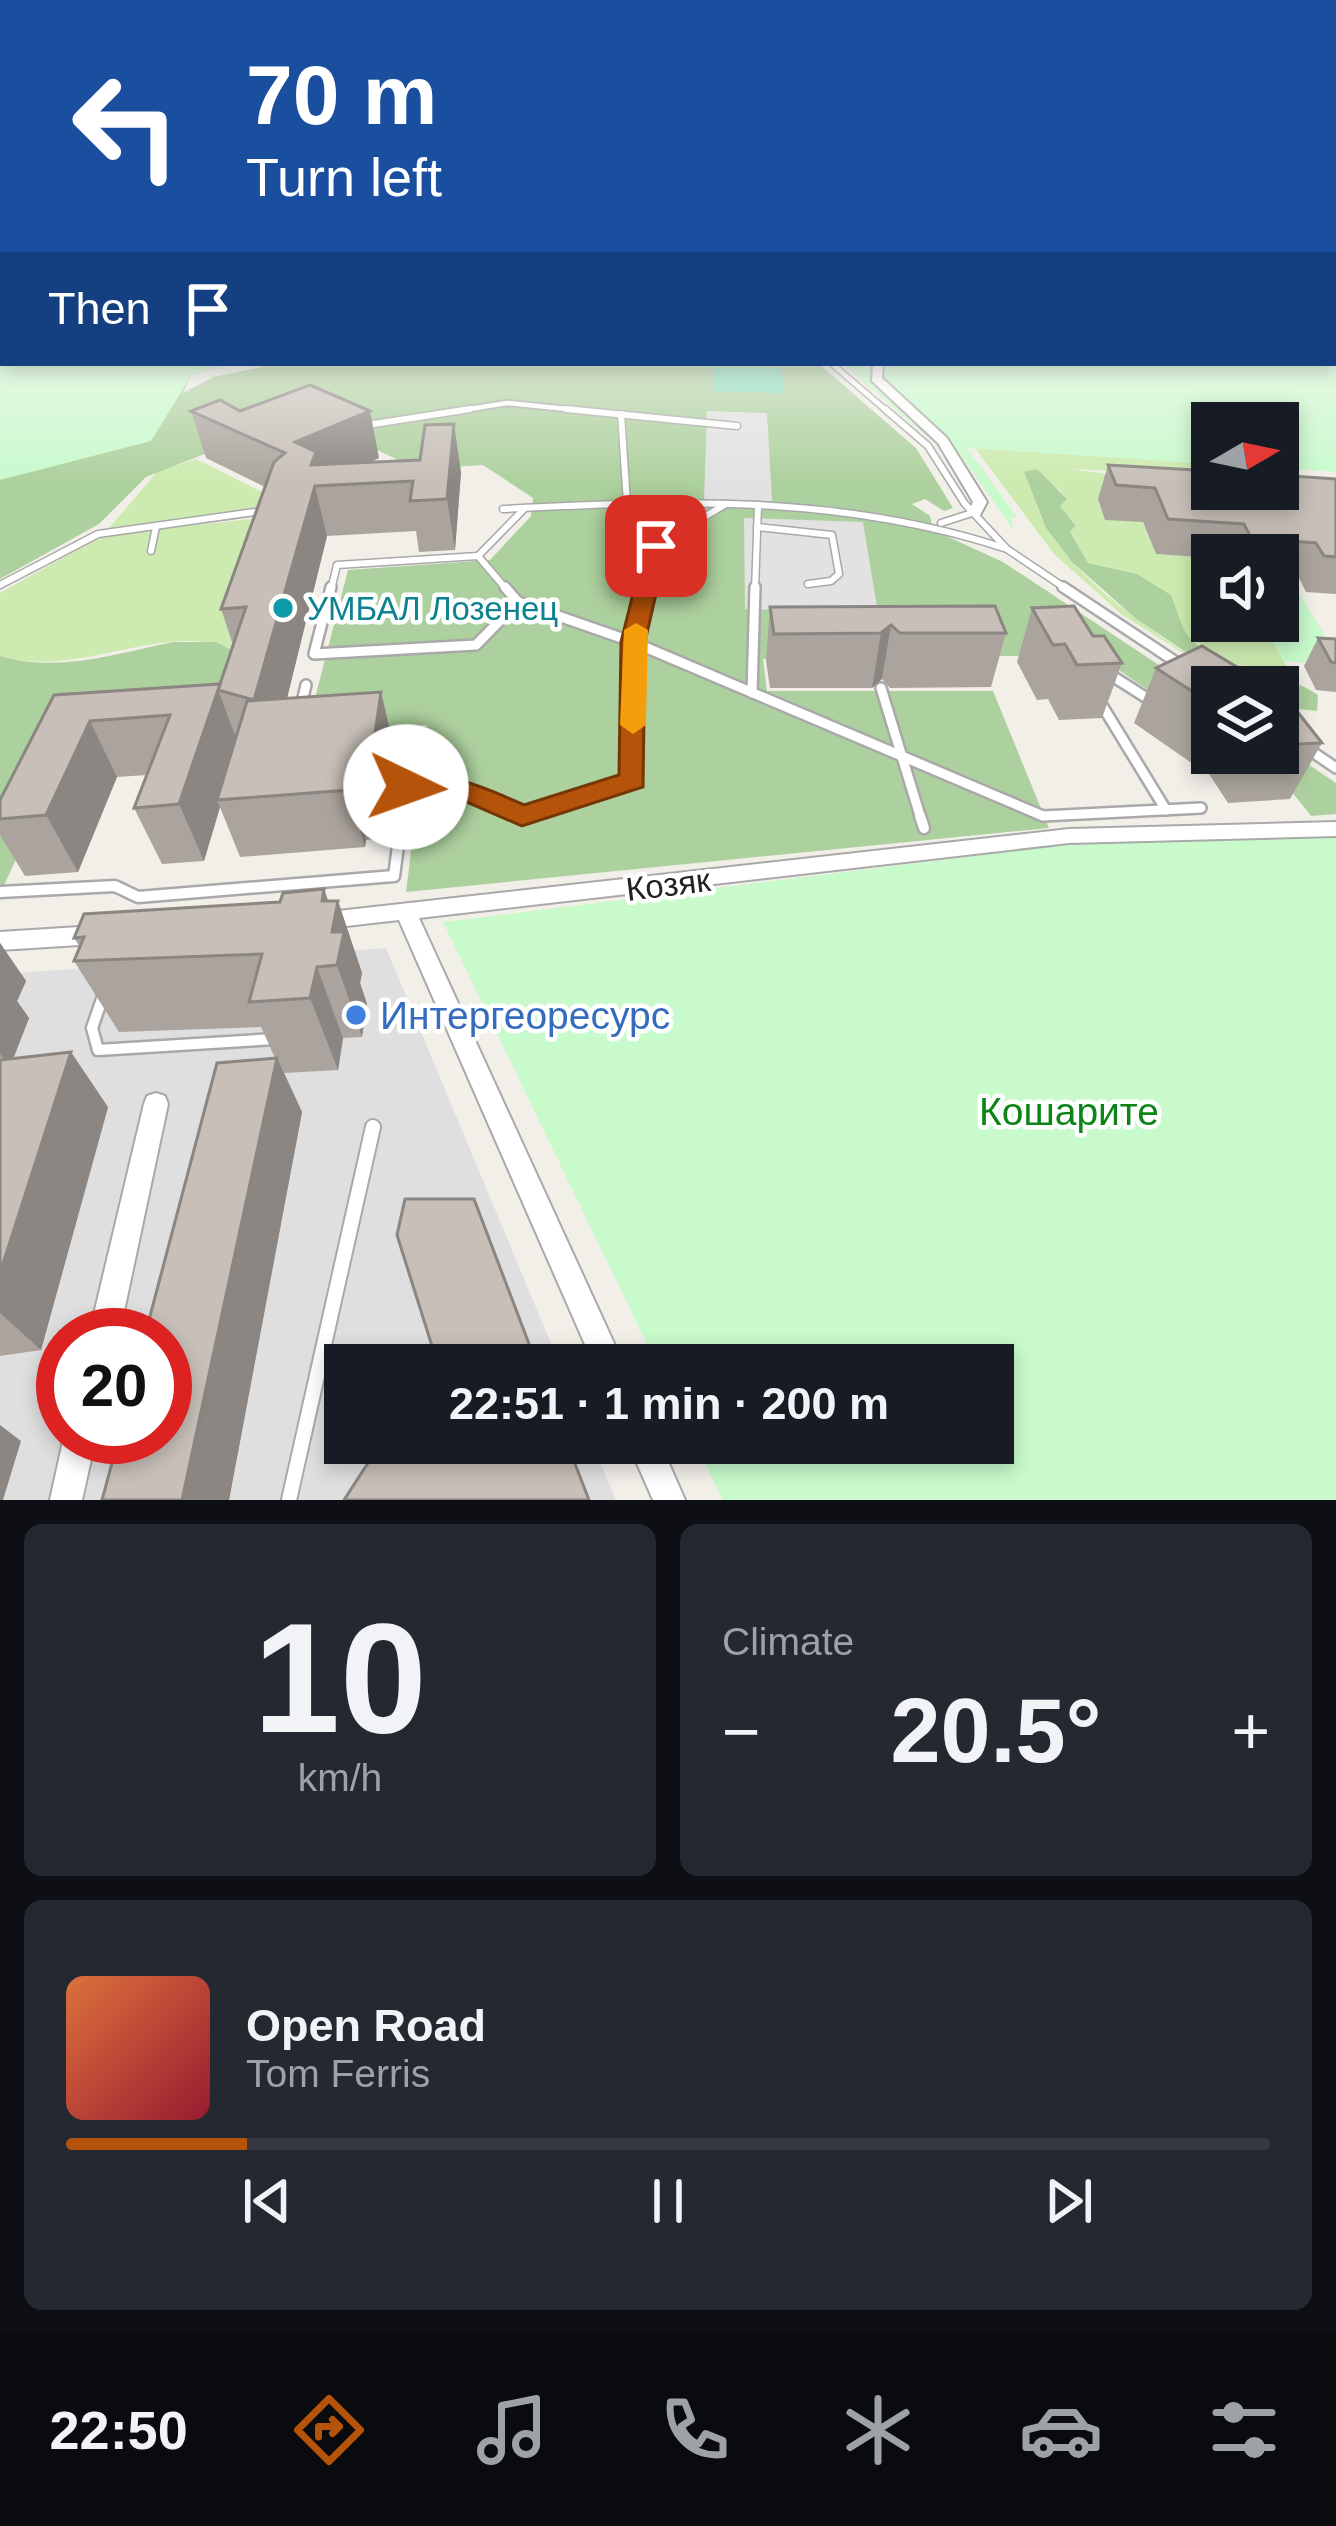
<!DOCTYPE html>
<meta charset="utf-8">
<style>
:root{--surface:#171b24;--page:#242831;--text:#f1f3f6;--muted:#9ea1a6;--line:#363941;--accent:#b45309}
body{margin:0;font-family:Arial,sans-serif;background:var(--page);color:var(--text);height:100vh;display:flex;flex-direction:column;font-size:45px;white-space:nowrap}
*{box-sizing:border-box;margin:0}
p{font-size:39px;color:var(--muted)}
.icon{flex:none;width:66px;height:66px;fill:none;stroke:currentColor;stroke-width:2;stroke-linecap:round;stroke-linejoin:round}
.map{position:relative;height:1500px;overflow:hidden}
.sheet{display:flex;flex-direction:column;gap:24px;padding:24px;background:#0d0f14;flex:1}
.sheet>*{flex:none}
.guide{position:absolute;left:0px;top:0px;width:1338px;height:366px;box-shadow:0 6px 18px #0003;background:#1a4fa0;color:#fff;overflow:hidden}
.needle{width:78px;rotate:81deg}
.fabs{position:absolute;left:1191px;top:402px;display:grid;gap:24px}
.fabs a{display:grid;place-items:center;width:108px;height:108px;border-radius:0px;background:var(--surface);box-shadow:0 6px 18px #0003;font-size:60px}
.speed{position:absolute;left:36px;top:1308px;display:flex;gap:24px;font-size:60px;font-weight:700;text-align:center}
.speed>*{display:grid;place-content:center;width:156px;height:156px;border-radius:50%;background:var(--surface);box-shadow:0 6px 18px #0003;line-height:1}
.speed .limit{border:18px solid #d22;background:#fff;color:#111}
.pin{position:absolute;display:grid;place-items:center;width:102px;height:102px;color:#fff;margin:-51px;border-radius:24px;box-shadow:0 6px 18px #0006}
.me{position:absolute;width:132px;margin:-66px;rotate:93deg;stroke-linejoin:round;filter:drop-shadow(0 0 9px #0008)}
.turn{display:flex;align-items:center;gap:42px;height:252px;padding:0 48px;font-size:54px}
.turn .icon{width:156px;height:156px;stroke-width:2.5}
.turn b{display:block;font-size:84px;line-height:102px}
.then{display:flex;align-items:center;height:114px;padding:0 48px;background:#0003;gap:24px;font-size:45px}
.big{font-size:90px;font-weight:700;line-height:1.1}
.sheet .card{flex:1;display:flex;flex-direction:column;justify-content:center;gap:18px;min-width:0;padding:0 42px;border-radius:18px;background:var(--page)}
.sheet .dial{align-items:center;gap:0}
.dial b{font-size:156px;line-height:1}
.song{display:flex;align-items:center;gap:36px}
.cover{width:144px;height:144px;border-radius:18px;background:linear-gradient(135deg,hsl(20 70% 55%),hsl(350 70% 35%))}
.played{height:12px;border-radius:6px;background:linear-gradient(90deg,var(--accent) 15%,var(--line) 15%)}
.keys{display:flex;justify-content:space-around;direction:ltr}
.heat{display:flex;justify-content:space-between;align-items:center;font-size:66px;direction:ltr}
.sheet .tiles{flex:1;display:grid;gap:24px;grid-template-columns:1fr 1fr}
.card:last-child{grid-column:span 2}
.trip{position:absolute;left:324px;top:1344px;width:690px;height:120px;border-radius:0px;background:var(--surface);box-shadow:0 6px 18px #0003;font-weight:700;line-height:120px;text-align:center}
.dock{display:flex;height:192px;justify-content:space-around;align-items:center;background:#090b0e;color:var(--muted)}
.dock .icon{width:84px;height:84px}
.dock .selected{color:var(--accent)}
.dock b{font-size:54px;color:var(--text)}
.map>svg:first-child{display:block}
</style>
<div class="map">
<svg width="1336" height="1500" viewBox="0 0 1336 1500">
<rect width="100%" height="100%" fill="#f2efe9"/>
<path fill="#e0dfdf" fill-rule="evenodd" d="M386 948 560 1365H345V1443H592L616 1500H0V974ZM63 1335H165V1437H63Z"/>
<g fill="#cdebb0">
<path d="M867 363 1067 454 1212 464V475L1071 469 1212 489 1296 488 1143 522 1156 554 1212 558V621H1262L1292 677 1227 662 1184 634 1137 574 1088 563 1070 530 1076 525 1059 506 1067 499 1058 488 1024 473C1034 492 1038 516 1050 533 1092 596 1162 636 1223 678L1121 614 1054 554 975 448H967L1016 516 1011 517 1013 529 955 447 945 445 973 503 937 445 863 382Z"/>
<polygon points="196,459 280,501 253,510 108,529 157,472"/>
<path d="M259 518 234 650C165 619 78 680 0 656V593L101 536Z"/>
</g>
<g fill="#add19e">
<polygon points="229,363 191,376 183,393 213,377 282,363 818,363 916,448 953,508 944,511 925,499 912,504 930,516 933,530 1003,562 1212,700 1164,701 1107,662 1083,655 763,659 767,691 993,691 1049,828 406,892 427,725 306,733 348,570 490,560 531,516 533,498 483,465 418,469 325,426 238,441 146,477 99,524 0,579 0,377"/>
<path d="M1037 469 1067 499 1060 506 1076 526 1070 531 1088 563 1137 574 1171 595C1176 607 1182 630 1189 637 1224 673 1279 668 1318 695L1317 711 1278 707V687H1238L1135 618 1072 562 1046 528 1024 472Z"/>
<path d="M173 642H216L234 651 230 729 70 742 0 894V656C56 673 117 654 173 642Z"/>
<polygon points="1278,744 1336,783 1336,814 1311,816 1261,753 1278,753"/>
</g>
<g fill="#c8facc">
<polygon points="0,273 3,363 229,363 191,376 151,441 0,480"/>
<polygon points="1336,273 1336,472 1278,468 1278,423 1212,423 1212,464 967,448 1016,516 1011,517 1013,529 955,447 945,445 973,503 937,445 842,363 1335,363"/>
<polygon points="1278,577 1290,578 1336,654 1336,665 1283,661 1262,621 1278,621"/>
<polygon points="1336,837 1336,1500 723,1500 695,1443 993,1443 993,1365 657,1365 443,922 1070,844"/>
</g>
<polygon fill="#88e0be" points="714,367 781,368 784,393 713,391"/>
<g fill="#e2e2e2">
<polygon points="707,411 767,413 772,501 704,499"/>
<polygon points="744,518 863,522 878,613 745,609"/>
</g>
<g fill="none" stroke-linecap="round" stroke-linejoin="round">
<defs>
<g id="lane-far4">
<polyline points="831,363 888,412"/>
<polyline points="451,412 507,403 596,412"/>
</g>
<g id="lane-far3">
<polyline points="566,409 737,426"/>
<polyline points="885,409 928,446 965,504 1007,549 1068,590"/>
<polyline points="621,414 627,503"/>
<polyline points="361,426 470,409"/>
<path d="M503 509C675 500 841 494 1007 549"/>
<polyline points="941,523 975,512"/>
<polyline points="757,527 832,535 839,574 831,581 808,584"/>
<polyline points="151,551 156,527"/>
<polyline points="478,556 507,590"/>
<polyline points="478,556 525,508"/>
<polyline points="0,585 98,534 262,511"/>
<polyline points="331,590 337,565 478,556"/>
<polyline points="646,590 656,546 726,504"/>
<polyline points="755,590 758,505"/>
</g>
<g id="lane-far2">
<polyline points="331,587 314,654 476,645 518,602 505,587"/>
<polyline points="1063,587 1182,666"/>
<polyline points="518,602 633,642 1043,816 1201,808"/>
<polyline points="1109,674 1150,700"/>
<polyline points="881,688 921,819"/>
<polyline points="752,693 755,587"/>
<polyline points="1100,702 1166,810"/>
<polyline points="301,706 306,685"/>
<polyline points="379,735 414,733 402,819"/>
<polyline points="1308,749 1336,768"/>
<polyline points="406,787 464,789 522,816 633,780 633,642 646,587"/>
</g>
<g id="lane-far1">
<polyline points="920,816 924,828"/>
<polyline points="0,892 115,886 138,897 394,876 402,816"/>
<polyline points="103,996 92,1028 98,1050 275,1039"/>
</g>
<polyline id="lane" points="289,1500 373,1127"/>
<g id="street">
<polygon points="873,363 883,363 882,378 947,438 987,502 980,515 970,515 968,512 973,502 938,443 872,381"/>
<polygon points="1336,822 1336,836 1069,843 419,918 624,1365 594,1365 399,920 320,929 312,927 309,921 312,915 320,913 1069,829"/>
<polygon points="95,926 103,929 106,935 103,941 95,944 0,950 0,932"/>
<polygon points="156,1093 165,1096 168,1104 119,1335 89,1335 144,1104 147,1096"/>
<polygon points="64,1437 96,1437 82,1500 50,1500"/>
<polygon points="628,1443 660,1443 685,1500 653,1500"/>
</g>
</defs>
<use href="#lane-far4" stroke="#a9a9a9" stroke-width="8"/>
<use href="#lane-far3" stroke="#a9a9a9" stroke-width="9"/>
<use href="#lane-far2" stroke="#a9a9a9" stroke-width="14"/>
<use href="#lane-far1" stroke="#a9a9a9" stroke-width="15"/>
<use href="#lane" stroke="#a9a9a9" stroke-width="18"/>
<use href="#street" stroke="#a9a9a9" stroke-width="4"/>
<use href="#lane-far4" stroke="#fff" stroke-width="4.5"/>
<use href="#lane-far3" stroke="#fff" stroke-width="6"/>
<use href="#lane-far2" stroke="#fff" stroke-width="9"/>
<use href="#lane-far1" stroke="#fff" stroke-width="10"/>
<use href="#lane" stroke="#fff" stroke-width="14"/>
<use href="#street" fill="#fff" fill-rule="evenodd"/>
</g>
<g fill="#aba49e">
<polygon points="191,411 240,411 379,458 371,462 461,472 455,550 419,552 416,531 327,536 287,698 381,692 394,748 383,838 366,840 365,847 240,857 220,807 204,861 162,864 134,808 147,775 117,777 78,872 25,876 0,835 0,800 54,695 220,684 233,645 221,609 265,487 206,458"/>
<polygon points="1108,465 1336,479 1336,594 1306,592 1299,578 1278,577 1278,555 1212,555 1212,558 1156,554 1143,522 1105,520 1098,499"/>
<polygon points="770,607 1006,633 991,687 890,688 882,679 872,688 770,688 766,661"/>
<polygon points="1032,608 1093,636 1122,663 1102,718 1059,720 1048,699 1037,700 1017,662"/>
<polygon points="1318,638 1336,639 1336,692 1316,690 1304,666"/>
<polygon points="1156,668 1212,687 1212,753 1278,753 1278,692 1322,743 1290,799 1228,803 1200,760 1193,764 1134,723"/>
<polygon points="324,889 328,901 338,901 362,973 360,983 367,1004 362,1037 343,1038 338,1070 284,1073 302,1112 229,1500 102,1500 275,1058 261,1027 119,1032 74,961 80,947 74,938 280,902"/>
<polygon points="0,943 26,981 17,1001 29,1018 13,1059 108,1107 41,1350 0,1356"/>
</g>
<g fill="#8b8681">
<polygon points="370,411 379,458 315,487 327,536 273,755 254,700 295,442"/>
<polygon points="454,424 461,472 455,550 447,499"/>
<polygon points="891,625 882,679 872,688 881,633"/>
<polygon points="218,690 239,746 217,800 220,807 204,861 179,804"/>
<polygon points="381,692 394,748 383,838 368,782"/>
<polygon points="90,721 117,777 78,872 46,815"/>
<polygon points="1212,721 1212,734 1200,760 1193,764"/>
<polygon points="350,783 366,840 365,847 349,790"/>
<polygon points="324,889 335,921 338,901 362,973 360,983 367,1004 362,1037 337,965 322,901"/>
<polygon points="0,943 26,981 17,1001 29,1018 10,1067 0,1054"/>
<polygon points="317,967 343,1038 338,1070 310,998"/>
<polygon points="71,1052 108,1107 41,1350 0,1313 0,1273"/>
<polygon points="277,1058 302,1112 229,1500 182,1500"/>
<polygon points="0,1425 21,1441 3,1500 0,1500"/>
</g>
<g fill="#c7bfb8" stroke="#8b8681" stroke-width="3">
<polygon points="310,385 370,411 295,442 316,452 311,465 420,460 425,425 454,424 447,499 410,501 413,481 315,486 254,700 218,690 246,607 221,609 274,462 285,453 191,411 220,400 240,411"/>
<polygon points="1108,465 1212,471 1212,489 1278,489 1278,475 1336,479 1336,557 1324,556 1316,543 1251,538 1244,524 1168,519 1155,488 1116,485"/>
<polygon points="995,606 1006,633 900,633 891,625 881,633 774,634 770,607"/>
<polygon points="1074,606 1093,636 1104,636 1122,663 1077,665 1065,644 1053,645 1032,608"/>
<polygon points="1318,638 1336,639 1336,663 1331,662"/>
<polygon points="1202,646 1270,687 1212,687 1212,704 1156,668"/>
<polygon points="220,684 179,804 134,808 170,715 90,721 46,815 0,819 0,800 54,695"/>
<polygon points="381,692 368,782 350,783 349,790 217,800 247,701"/>
<polygon points="1278,692 1285,696 1322,743 1278,745"/>
<polygon points="324,889 322,901 338,901 332,932 344,932 337,965 317,967 310,998 249,1002 262,954 74,961 84,937 74,938 84,914 280,902 283,893"/>
<polygon points="71,1052 0,1273 0,1060"/>
<polygon points="277,1058 182,1500 102,1500 119,1437 165,1437 165,1335 145,1335 217,1063"/>
<polygon points="405,1199 474,1199 537,1365 438,1365 397,1235"/>
<polygon points="381,1443 567,1443 589,1500 344,1500"/>
</g>
<linearGradient id="sky" x2="0" y2="1"><stop stop-color="#8fc0e4"/><stop offset="0.57" stop-color="#f9f8f5"/><stop offset="1" stop-color="#f9f8f5" stop-opacity="0"/></linearGradient>
<rect width="1336" height="483" fill="url(#sky)"/>
<path fill="#b45309" stroke="#753606" stroke-width="3" d="M656 540 667 546 645 642 643 787 522 826 460 799 396 794V780C441 767 484 787 524 805L619 775 621 642 645 546Z"/>
<polygon fill="#f59e0b" points="636,623 648,630 646,725 633,734 620,725 624,630"/>
<circle fill="#0f9aa8" stroke="#fff" stroke-width="4.5" cx="283" cy="608" r="12"/>
<circle fill="#3f7fe0" stroke="#fff" stroke-width="4.5" cx="356" cy="1015" r="12"/>
<g text-anchor="middle" stroke-width="9" stroke-linejoin="round" paint-order="stroke">
<g font-size="33" fill="#0d838f" stroke="#fff" text-anchor="start">
<text x="307" y="620">УМБАЛ Лозенец</text>
</g>
<g font-size="33" fill="#222" stroke="#fff">
<text transform="translate(668 884) rotate(-7)" y="12">Козяк</text>
</g>
<g font-size="39" fill="#366cbe" stroke="#fff" text-anchor="start">
<text x="380" y="1029">Интергеоресурс</text>
</g>
<g font-size="39" fill="#0c8416" stroke="#fff">
<text x="1069" y="1125">Кошарите</text>
</g>
</g>
</svg>
<div class="fabs">
<a><svg class="needle" viewBox="-14 -14 28 28"><path d="M0-13l5 13h-10z" fill="#e53935"/><path d="M0 13l5-13h-10z" fill="#9ea1a6"/></svg></a>
<a><svg class="icon" aria-label="sound" viewBox="0 0 24 24"><path d="M4 9h4l5-4v14l-5-4H4zM17 9q2 3 0 6"/></svg></a>
<a><svg class="icon" aria-label="layers" viewBox="0 0 24 24"><path d="M12 4l9 5-9 5-9-5zM3 14l9 5 9-5"/></svg></a>
</div>
<div class="speed"><div class="limit">20</div></div>
<div class="pin" style="left:656px;top:546px;background:#d93025"><svg class="icon" aria-label="arrive" viewBox="0 0 24 24"><path d="M6 21V4h12l-3 4 3 4H6"/></svg></div>
<svg class="me" style="left:406px;top:787px" viewBox="-20 -20 40 40"><circle r="19" fill="#fff"/><path d="M0-13L10 11 0 6-10 11z" fill="#b45309"/></svg>
<div class="trip">22:51 · 1 min · 200 m</div>
<div class="guide">
<div class="turn"><svg class="icon" aria-label="left" viewBox="0 0 24 24"><path d="M17 20v-9H6M10 6l-5 5 5 5"/></svg><div><b>70 m</b>Turn left</div></div>
<div class="then">Then<svg class="icon" aria-label="arrive" viewBox="0 0 24 24"><path d="M6 21V4h12l-3 4 3 4H6"/></svg></div>
</div>
</div>
<section class="sheet">
<div class="tiles">
<div class="card dial"><b>10</b><p>km/h</p></div>
<div class="card"><p>Climate</p>
<div class="heat"><a>−</a><b class="big">20.5°</b><a>+</a></div>
</div>
<div class="card">
<div class="song"><i class="cover"></i><div><b>Open Road</b><p>Tom Ferris</p></div></div>
<div class="played"></div>
<div class="keys"><svg class="icon" aria-label="previous" viewBox="0 0 24 24"><path d="M18 5L8 12l10 7zM5 5v14"/></svg><svg class="icon" aria-label="pause" viewBox="0 0 24 24"><path d="M8 5v14M16 5v14"/></svg><svg class="icon" aria-label="next" viewBox="0 0 24 24"><path d="M6 5l10 7-10 7zM19 5v14"/></svg></div>
</div>
</div>
</section>
<nav class="dock">
<b>22:50</b>
<svg class="icon selected" aria-label="directions" viewBox="0 0 24 24"><path d="M12 3l9 9-9 9-9-9zM9 14v-3h6M13 9l2 2-2 2"/></svg>
<svg class="icon" aria-label="music" viewBox="0 0 24 24"><path d="M9 18V5l10-2v13"/><circle cx="6" cy="18" r="3"/><circle cx="16" cy="16" r="3"/></svg>
<svg class="icon" aria-label="phone" viewBox="0 0 24 24"><path d="M5 4h4l2 5-3 2q2 4 5 5l2-3 5 2v4C11 20 4 13 5 4z"/></svg>
<svg class="icon" aria-label="climate" viewBox="0 0 24 24"><path d="M12 3v18M4 7l16 10M4 17L20 7"/></svg>
<svg class="icon" aria-label="car" viewBox="0 0 24 24"><path d="M5 17H2v-5l4-1 3-4h7l3 4 3 1v5h-3M9 17h6M6 11h13"/><circle cx="7" cy="17" r="2"/><circle cx="17" cy="17" r="2"/></svg>
<svg class="icon" aria-label="filters" viewBox="0 0 24 24"><path d="M4 7h16M4 17h16"/><circle cx="9" cy="7" r="2"/><circle cx="15" cy="17" r="2"/></svg>
</nav>
